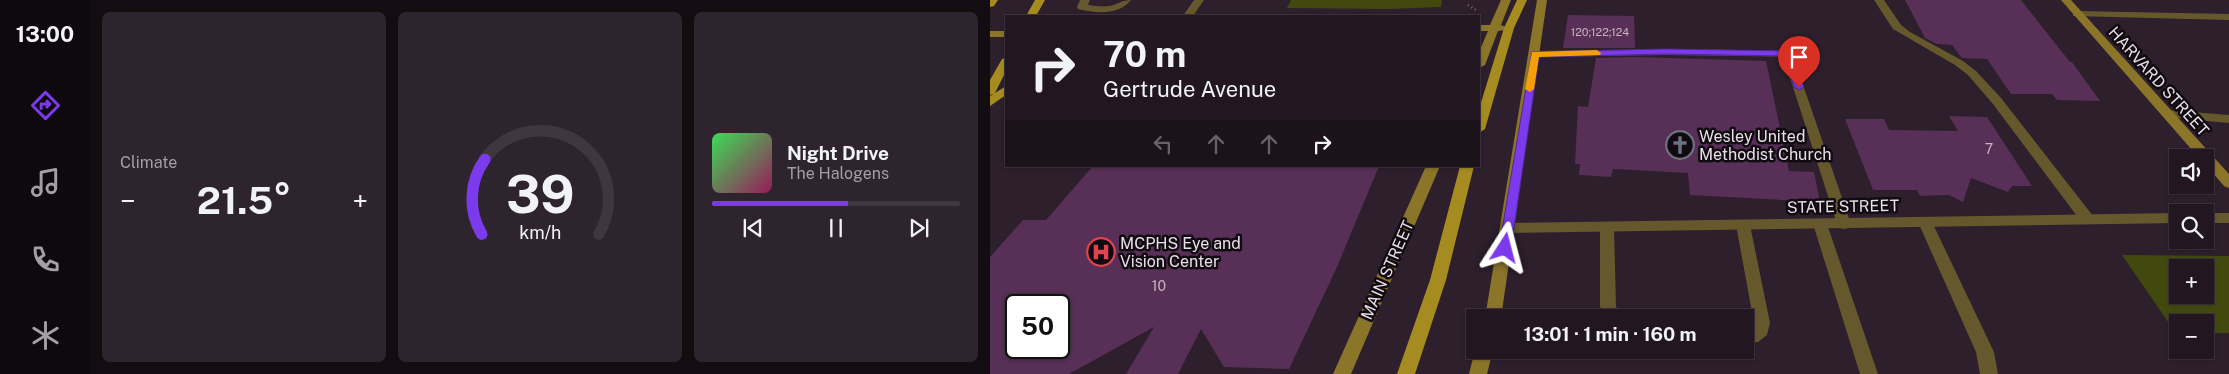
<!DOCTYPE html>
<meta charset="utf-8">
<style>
:root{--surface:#221721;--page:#2e242e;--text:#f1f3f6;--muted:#a29fa5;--line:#3f363f;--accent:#7c3aed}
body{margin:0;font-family:"Public Sans",sans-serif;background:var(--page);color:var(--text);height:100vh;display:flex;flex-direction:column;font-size:19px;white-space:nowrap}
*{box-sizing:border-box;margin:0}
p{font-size:16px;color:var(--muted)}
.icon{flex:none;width:28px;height:28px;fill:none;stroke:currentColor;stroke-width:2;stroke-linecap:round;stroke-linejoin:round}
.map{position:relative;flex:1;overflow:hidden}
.side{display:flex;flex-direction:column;gap:12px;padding:12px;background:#130d12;width:900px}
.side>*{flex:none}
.hud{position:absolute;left:15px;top:15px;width:475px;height:152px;border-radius:0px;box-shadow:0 1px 4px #0004,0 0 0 1px var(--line);background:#221721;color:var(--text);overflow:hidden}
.controls{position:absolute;left:1179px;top:149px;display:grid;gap:10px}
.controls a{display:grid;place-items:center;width:45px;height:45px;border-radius:0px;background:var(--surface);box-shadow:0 1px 4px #0004,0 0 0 1px var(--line);font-size:25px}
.speed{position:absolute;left:15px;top:294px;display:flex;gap:10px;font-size:25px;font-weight:700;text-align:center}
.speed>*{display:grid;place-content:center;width:65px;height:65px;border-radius:50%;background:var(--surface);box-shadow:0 1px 4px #0004,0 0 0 1px var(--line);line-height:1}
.speed .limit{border:2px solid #111;border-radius:8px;background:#fff;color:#111}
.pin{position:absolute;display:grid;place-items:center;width:42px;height:42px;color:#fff;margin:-51px -21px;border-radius:50% 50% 50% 0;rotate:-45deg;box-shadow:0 0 5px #0007}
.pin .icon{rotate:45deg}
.me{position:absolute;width:55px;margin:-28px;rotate:9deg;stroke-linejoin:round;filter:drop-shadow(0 0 4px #0008)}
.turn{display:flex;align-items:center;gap:18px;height:105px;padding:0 15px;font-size:22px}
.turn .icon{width:65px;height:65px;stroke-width:2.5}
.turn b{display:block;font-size:35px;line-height:42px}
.lanes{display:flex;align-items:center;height:48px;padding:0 15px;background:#0003;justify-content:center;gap:25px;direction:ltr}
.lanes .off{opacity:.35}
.big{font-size:38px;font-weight:700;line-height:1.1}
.side .widget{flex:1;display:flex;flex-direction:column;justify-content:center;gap:8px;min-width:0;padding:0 18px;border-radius:8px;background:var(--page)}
.side .dial{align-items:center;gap:0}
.dial svg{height:130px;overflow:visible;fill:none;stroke:var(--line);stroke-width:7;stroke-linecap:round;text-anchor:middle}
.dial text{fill:var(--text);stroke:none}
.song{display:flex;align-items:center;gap:15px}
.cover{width:60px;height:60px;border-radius:8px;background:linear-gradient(135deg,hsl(130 70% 55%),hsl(330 70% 35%))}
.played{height:5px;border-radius:2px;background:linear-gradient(90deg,var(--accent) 55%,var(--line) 55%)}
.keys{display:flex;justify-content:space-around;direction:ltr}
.heat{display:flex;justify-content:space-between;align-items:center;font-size:28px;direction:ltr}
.side .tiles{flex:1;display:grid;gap:12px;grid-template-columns:repeat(3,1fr)}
.trip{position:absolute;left:476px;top:309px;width:288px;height:50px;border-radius:0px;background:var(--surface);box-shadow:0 1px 4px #0004,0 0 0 1px var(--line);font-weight:700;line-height:50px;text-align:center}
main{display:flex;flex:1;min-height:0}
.dock{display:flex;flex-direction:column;width:90px;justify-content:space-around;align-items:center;background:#0e090d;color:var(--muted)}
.dock .icon{width:35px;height:35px}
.dock .current{color:var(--accent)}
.dock b{font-size:22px;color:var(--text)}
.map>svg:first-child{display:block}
</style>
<main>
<nav class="dock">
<b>13:00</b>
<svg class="icon current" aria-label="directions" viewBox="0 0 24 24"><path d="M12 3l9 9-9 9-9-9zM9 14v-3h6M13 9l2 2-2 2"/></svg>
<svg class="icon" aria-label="music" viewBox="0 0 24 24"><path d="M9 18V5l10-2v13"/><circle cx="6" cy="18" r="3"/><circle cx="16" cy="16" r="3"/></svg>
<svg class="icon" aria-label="phone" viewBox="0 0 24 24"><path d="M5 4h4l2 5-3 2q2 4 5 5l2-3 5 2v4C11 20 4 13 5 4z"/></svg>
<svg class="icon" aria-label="climate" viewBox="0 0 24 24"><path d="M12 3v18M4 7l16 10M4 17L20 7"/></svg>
</nav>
<section class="side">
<div class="tiles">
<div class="widget"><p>Climate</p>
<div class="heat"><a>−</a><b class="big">21.5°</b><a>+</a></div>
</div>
<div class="widget dial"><svg viewBox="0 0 100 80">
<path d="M14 69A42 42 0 1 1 86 69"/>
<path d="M14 69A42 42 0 0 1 16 23" stroke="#7c3aed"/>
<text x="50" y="56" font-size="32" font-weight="700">39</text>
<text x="50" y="72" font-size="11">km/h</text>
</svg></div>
<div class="widget">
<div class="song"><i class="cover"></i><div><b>Night Drive</b><p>The Halogens</p></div></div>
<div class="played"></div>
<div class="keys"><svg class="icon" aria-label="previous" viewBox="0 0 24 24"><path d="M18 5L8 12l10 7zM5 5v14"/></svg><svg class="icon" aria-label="pause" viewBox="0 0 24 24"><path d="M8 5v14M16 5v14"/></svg><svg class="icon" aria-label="next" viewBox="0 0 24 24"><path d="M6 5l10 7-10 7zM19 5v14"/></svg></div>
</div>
</div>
</section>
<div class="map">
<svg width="1239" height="374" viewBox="0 0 1239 374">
<rect width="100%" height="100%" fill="#2d1f2c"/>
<g fill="#42490e" fill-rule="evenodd">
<polygon points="301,0 452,0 451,7 399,9 297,8"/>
<path d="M1132 255 1239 256V333H1215V322H1188L1187 332H1185ZM1188 268H1215V295H1188Z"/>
</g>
<g fill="#582f56" fill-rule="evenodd">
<polygon points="915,0 1031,0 1080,62 1082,62 1110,101 1067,100 1062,94 1021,94 997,59 972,58 962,45 947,44 935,38"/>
<polygon points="578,15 644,16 645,48 573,48"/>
<polygon points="645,57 776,61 799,171 824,172 830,202 700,195 698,173 623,169 621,177 589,175 590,164 585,164 588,106 598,107 606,58"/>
<polygon points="959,116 997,117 1042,186 1022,186 1018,192 981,178 973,202 959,195 930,196 927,190 883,190 855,119 894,119 899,130 968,131"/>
<path d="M103 166H389L347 267 299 369 234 367 211 329 188 374H136L164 327 79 374H0V257L33 220H56ZM26 305H69V348H26Z"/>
</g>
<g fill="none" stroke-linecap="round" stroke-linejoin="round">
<polyline stroke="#796d78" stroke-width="2.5" stroke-dasharray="1 3" stroke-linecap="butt" points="478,5 486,10"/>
<g fill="#65582c" fill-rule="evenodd">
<path d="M90 0H100L98 5C105 6 113 7 120 6 128 4 132 0 141 0 128 16 106 13 88 9L87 7Z"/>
<polygon points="204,0 214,0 203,16 193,16"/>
<polygon points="884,0 894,0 911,25 920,32 973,61 986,71 1011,98 1103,216 1105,220 1103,224 1093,224 1003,104 978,75 965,65 903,29"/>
<polygon points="797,50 802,53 861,224 859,228 854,229 849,228 847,224 792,53"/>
<polygon points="1177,110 1239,115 1239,123 1173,117 1171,114"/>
<polygon points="935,217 940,218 942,222 1004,352 1008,374 990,374 986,352 928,222 930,218"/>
<polygon points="830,219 835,220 837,224 888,374 870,374 823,224 825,220"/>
<polygon points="753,220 758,221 760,225 780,323 777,335 768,342 755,344 755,330 763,326 764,323 746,225 748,221"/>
<polygon points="617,222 622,223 624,227 626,306 630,318 614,318 610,306 610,227 612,223"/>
</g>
<g fill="#65582c" fill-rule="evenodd">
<polygon points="1087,11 1239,14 1239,20 1083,16 1083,12"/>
<polygon points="675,49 823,51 828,54 823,57 675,55 545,57 540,54 545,51"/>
<polygon points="1188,213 1188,223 518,233 513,232 511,228 513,224 518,223"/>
<rect x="1215" y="213" width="24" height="10"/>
</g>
<g fill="#8a7529" fill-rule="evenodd">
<polygon points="511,0 521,0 511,25 518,28 517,30 508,31 495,65 489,68 489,52 498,31 489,31 489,25 500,25"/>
<polygon points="547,0 557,0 511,318 495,318"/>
<polygon points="1071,0 1081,0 1239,174 1239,188 1234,186 1215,164 1215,158 1209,158"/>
<rect x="0" y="31" width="16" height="6"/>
<polygon points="436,166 450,166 361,374 343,374"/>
<polygon points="485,350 503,350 497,374 479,374"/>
</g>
<g fill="#a68b21" fill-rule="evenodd">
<polygon points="0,0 8,0 4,6 0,7"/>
<polygon points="45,0 55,0 46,16 36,16"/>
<polygon points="527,0 537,0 524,28 495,129 489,133 489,109 514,28"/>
<polygon points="16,58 16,71 5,93 16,86 16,95 0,106 0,96 4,94 0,95 0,80 12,59"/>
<polygon points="470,166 484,166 456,280 425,374 407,374 440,280"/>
</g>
</g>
<polygon fill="#7c3aed" stroke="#51269a" points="675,49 801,51 814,87 809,90 804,87 794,56 675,54 549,57 521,248 515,253 511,251 509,248 542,52"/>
<polygon fill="#f59e0b" points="607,50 611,53 610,55 549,57 544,89 540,92 535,89 542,52"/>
<defs>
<symbol id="church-ring" viewBox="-11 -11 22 22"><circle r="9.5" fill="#110b11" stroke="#6b7280" stroke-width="1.5"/><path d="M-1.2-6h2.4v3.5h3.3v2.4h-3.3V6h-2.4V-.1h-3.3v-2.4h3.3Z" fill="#6b7280"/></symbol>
<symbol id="hospital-ring" viewBox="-11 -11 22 22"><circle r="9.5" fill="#110b11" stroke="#e0444e" stroke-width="1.5"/><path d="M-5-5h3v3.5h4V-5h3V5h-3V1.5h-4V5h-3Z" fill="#e0444e"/></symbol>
</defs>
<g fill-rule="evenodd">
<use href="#church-ring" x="674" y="129" width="32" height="32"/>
<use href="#hospital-ring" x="95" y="236" width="32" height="32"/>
</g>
<g text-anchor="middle" stroke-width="5" stroke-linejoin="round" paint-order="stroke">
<g font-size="11" fill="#c4b3c3">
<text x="610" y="36">120;122;124</text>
</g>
<g font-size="14" fill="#c4b3c3">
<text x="999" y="154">7</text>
<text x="169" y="291">10</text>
</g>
<g font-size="16" fill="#e8dfe7" stroke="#110b11">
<text transform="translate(1169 81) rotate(48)" y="6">HARVARD STREET</text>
<text transform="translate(853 206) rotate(-1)" y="6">STATE STREET</text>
<text transform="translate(397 270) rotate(-66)" y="6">MAIN STREET</text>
</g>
<g font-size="16" fill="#e8dfe7" stroke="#110b11" text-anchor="start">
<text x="709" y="142">Wesley United<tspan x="709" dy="18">Methodist Church</tspan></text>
<text x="130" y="249">MCPHS Eye and<tspan x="130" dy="18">Vision Center</tspan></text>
</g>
</g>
</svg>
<div class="controls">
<a><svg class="icon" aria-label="sound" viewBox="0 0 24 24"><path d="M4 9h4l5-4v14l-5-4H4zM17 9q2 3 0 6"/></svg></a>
<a><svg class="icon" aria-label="search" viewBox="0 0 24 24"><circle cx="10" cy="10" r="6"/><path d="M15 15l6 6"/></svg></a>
<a>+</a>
<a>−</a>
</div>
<div class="speed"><div class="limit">50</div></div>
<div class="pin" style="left:809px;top:87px;background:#d93025"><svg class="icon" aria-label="arrive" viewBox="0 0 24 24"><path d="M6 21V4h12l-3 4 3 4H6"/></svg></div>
<svg class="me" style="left:515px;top:248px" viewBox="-20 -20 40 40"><path d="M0-17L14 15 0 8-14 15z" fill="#7c3aed" stroke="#fff" stroke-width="4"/></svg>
<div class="trip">13:01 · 1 min · 160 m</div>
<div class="hud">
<div class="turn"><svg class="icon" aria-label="right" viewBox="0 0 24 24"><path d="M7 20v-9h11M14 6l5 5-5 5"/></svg><div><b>70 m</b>Gertrude Avenue</div></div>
<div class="lanes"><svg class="icon off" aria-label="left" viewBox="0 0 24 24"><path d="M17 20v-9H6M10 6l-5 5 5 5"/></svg><svg class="icon off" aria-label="ahead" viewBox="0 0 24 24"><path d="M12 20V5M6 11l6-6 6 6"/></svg><svg class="icon off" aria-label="ahead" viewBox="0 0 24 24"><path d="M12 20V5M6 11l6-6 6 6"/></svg><svg class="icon" aria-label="right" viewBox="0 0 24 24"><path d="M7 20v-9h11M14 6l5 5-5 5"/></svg></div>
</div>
</div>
</main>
